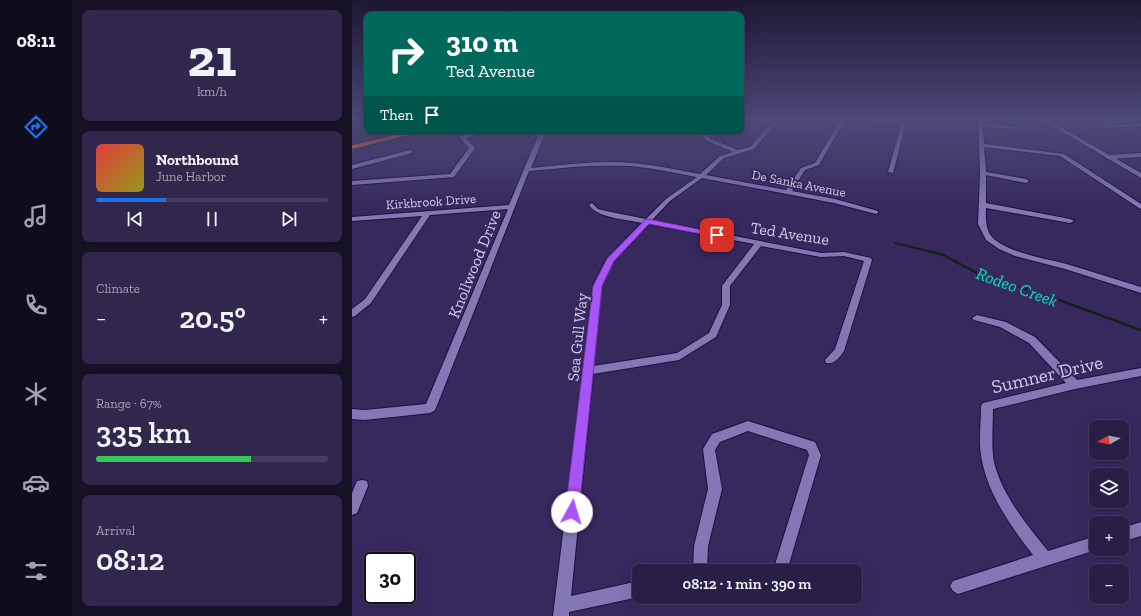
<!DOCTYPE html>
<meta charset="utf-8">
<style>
:root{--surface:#291f46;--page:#31274d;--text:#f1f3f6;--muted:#a5a2b3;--line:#453d5f;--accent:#1a73e8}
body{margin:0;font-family:"Zilla Slab",serif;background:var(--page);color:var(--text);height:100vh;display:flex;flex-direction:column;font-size:15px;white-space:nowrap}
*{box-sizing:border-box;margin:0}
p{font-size:13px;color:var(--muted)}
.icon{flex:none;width:22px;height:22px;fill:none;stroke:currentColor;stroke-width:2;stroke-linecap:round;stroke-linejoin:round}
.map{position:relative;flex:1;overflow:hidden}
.details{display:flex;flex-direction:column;gap:10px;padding:10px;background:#171126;width:280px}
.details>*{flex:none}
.hud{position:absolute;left:12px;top:12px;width:380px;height:122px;border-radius:8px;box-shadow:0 4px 16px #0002,0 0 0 1px var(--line);background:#00695c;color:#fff;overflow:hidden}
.needle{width:26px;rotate:261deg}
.buttons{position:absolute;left:737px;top:420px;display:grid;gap:8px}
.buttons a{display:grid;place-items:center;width:40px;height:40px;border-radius:8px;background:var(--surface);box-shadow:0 4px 16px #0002,0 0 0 1px var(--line);font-size:20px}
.speed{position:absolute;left:12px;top:552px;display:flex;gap:8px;font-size:20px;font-weight:700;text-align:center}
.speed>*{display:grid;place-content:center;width:52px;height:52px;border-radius:50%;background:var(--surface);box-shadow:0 4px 16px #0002,0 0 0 1px var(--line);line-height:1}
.speed .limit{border:2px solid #111;border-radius:6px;background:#fff;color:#111}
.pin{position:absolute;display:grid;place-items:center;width:34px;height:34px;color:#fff;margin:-17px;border-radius:8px;box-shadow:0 2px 6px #0006}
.me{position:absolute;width:44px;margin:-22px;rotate:6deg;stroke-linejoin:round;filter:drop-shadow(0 0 3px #0008)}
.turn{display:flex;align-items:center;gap:14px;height:84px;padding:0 16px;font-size:18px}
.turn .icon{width:52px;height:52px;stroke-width:2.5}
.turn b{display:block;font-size:28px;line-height:34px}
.then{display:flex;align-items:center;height:38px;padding:0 16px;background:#0003;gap:8px;font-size:15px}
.big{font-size:30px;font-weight:600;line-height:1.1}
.details .widget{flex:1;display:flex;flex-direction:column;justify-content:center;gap:6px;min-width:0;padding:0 14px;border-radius:8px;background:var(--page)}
.details .dial{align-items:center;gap:0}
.dial b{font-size:52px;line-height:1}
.song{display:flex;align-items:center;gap:12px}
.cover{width:48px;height:48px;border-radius:6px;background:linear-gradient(135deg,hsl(0 70% 55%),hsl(60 70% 35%))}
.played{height:4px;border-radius:2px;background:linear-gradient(90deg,var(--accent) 30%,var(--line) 30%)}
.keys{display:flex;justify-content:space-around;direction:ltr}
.heat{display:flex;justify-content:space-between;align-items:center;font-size:22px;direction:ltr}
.charge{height:6px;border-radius:3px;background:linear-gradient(90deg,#34c759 67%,var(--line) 0)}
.trip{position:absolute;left:280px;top:564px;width:230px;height:40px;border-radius:8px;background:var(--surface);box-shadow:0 4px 16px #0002,0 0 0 1px var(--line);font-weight:600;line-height:40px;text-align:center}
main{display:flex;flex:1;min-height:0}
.tabs{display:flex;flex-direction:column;width:72px;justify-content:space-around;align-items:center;background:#100c1c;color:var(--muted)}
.tabs .icon{width:28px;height:28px}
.tabs .selected{color:var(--accent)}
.tabs b{font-size:18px;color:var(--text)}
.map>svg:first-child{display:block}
</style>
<main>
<nav class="tabs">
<b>08:11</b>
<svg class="icon selected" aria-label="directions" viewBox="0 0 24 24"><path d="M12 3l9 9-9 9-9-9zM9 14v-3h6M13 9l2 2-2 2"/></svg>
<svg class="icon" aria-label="music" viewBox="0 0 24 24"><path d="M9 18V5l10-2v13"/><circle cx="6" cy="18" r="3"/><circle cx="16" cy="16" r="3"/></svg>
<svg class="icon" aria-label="phone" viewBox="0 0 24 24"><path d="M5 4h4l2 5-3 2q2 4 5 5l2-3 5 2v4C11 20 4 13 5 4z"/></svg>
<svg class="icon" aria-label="climate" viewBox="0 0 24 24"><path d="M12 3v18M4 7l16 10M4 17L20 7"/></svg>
<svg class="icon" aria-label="car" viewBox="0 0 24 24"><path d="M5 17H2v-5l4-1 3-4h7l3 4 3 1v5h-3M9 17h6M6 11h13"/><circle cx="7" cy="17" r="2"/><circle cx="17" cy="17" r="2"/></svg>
<svg class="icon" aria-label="filters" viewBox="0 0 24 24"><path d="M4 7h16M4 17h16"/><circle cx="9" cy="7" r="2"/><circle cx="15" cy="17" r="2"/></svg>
</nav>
<section class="details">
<div class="widget dial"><b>21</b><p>km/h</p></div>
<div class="widget">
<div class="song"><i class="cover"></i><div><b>Northbound</b><p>June Harbor</p></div></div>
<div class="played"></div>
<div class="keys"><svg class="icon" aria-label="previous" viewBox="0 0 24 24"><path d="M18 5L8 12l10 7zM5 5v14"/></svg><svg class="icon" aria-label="pause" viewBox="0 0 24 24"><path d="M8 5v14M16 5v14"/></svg><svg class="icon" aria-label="next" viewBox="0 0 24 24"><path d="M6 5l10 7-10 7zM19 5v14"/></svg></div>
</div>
<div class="widget"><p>Climate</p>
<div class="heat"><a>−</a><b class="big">20.5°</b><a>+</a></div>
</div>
<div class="widget"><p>Range · 67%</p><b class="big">335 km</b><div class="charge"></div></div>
<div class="widget"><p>Arrival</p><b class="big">08:12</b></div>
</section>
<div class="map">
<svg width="789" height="616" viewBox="0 0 789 616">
<rect width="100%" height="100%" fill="#37295e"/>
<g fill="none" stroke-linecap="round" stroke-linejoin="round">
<polyline stroke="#11221c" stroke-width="2" points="543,243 584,253"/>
<polyline stroke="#11221c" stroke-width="2.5" points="580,252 591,255 627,274 696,296 789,330"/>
<defs>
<g id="minor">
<path d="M422 121H426L402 149 372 158 354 175 434 190 449 168 463 163 485 125 490 121H494L489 127 467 165 453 170 440 191 483 199 526 211V213L524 214 482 203 350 178 318 201 300 220 469 253 492 252 519 258 520 260 492 351C488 357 482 365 474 363L473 360 483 349 512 261 492 256 469 257 409 246 378 286V305L364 337 327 360 241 374 219 596 287 581V597L217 612V616H201L241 286 255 258 290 223C274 219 247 219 237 205L240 203 246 209 254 211 294 219 314 199 345 177C323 173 301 168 278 166 244 164 211 168 177 171L84 408 82 411 78 413 13 420 0 419V409L13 410 74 404 156 209 78 215 19 303 3 316 0 317V309L13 299 70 216 0 221V217L157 205 188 131H194L179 168C213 165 247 160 281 163 303 165 326 170 348 174L368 156 381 152 353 140 346 131H352L357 138 386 150 398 147ZM297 224 402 244 370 286V305L357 333 325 353 241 366 249 286 261 261Z"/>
<polygon points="513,121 552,123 554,124 541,173 536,172 549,125 515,122"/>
<path d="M626 121H630L631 124 669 127 671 128 669 129 631 127 632 144 712 154 789 204V209L787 208 708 156 632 147 634 172 674 179 677 181 674 183 634 175V203L718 219 722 221 718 223 634 208C634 218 633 229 640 237 655 253 697 259 718 265 742 272 765 280 789 287V293L713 269 663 256 647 249 634 240 626 224 628 173Z"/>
<polygon points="15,122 15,124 0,125 0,123"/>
<polygon points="789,124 789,126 741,128 739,127 741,126"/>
<polygon points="129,131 139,131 114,138 123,148 102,177 0,185 0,181 98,174 117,148 108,138 108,136"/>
<polygon points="58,150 60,151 60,153 0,169 0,165"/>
<polygon points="789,153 789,157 756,159 753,157 756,155"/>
<path d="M625 315 654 322 683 337 725 380 789 368V376L723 389 641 409C641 427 639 445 642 462 650 495 675 525 696 551L744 536V549H747L606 594 601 591 598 586 601 581 681 555C660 528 637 496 630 461 626 443 629 424 629 406L631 403 714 383 677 343 648 327 622 320 620 318Z"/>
<polygon points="396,421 463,442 469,455 435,571 421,571 457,455 455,450 396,431 368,442 363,450 370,489 356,546 355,571 341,571 342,546 356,489 351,449 360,434"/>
<polygon points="10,480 15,481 16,486 5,513 0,515 0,493 5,481"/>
<polygon points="789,522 789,536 770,542 770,528"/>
</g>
<polygon id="secondary" points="692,121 698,121 789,173 789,178"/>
<polygon id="motorway" points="61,131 73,131 0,149 0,145"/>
</defs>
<use href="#minor" stroke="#1f0e42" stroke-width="2"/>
<use href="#secondary" stroke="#1f0e42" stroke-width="2"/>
<use href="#motorway" stroke="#1f0e42" stroke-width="2"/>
<use href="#minor" fill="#8478b4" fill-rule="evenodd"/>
<use href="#secondary" fill="#8478b4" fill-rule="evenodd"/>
<use href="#motorway" fill="#ef790d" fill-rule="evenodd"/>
</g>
<linearGradient id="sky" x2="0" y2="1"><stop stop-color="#1e1734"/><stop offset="0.58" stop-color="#4d4979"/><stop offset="1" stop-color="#4d4979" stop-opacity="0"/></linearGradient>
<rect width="789" height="207" fill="url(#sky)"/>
<polygon fill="#a855f7" stroke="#6d37a1" points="296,219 365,233 369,235 365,237 297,224 262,261 250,286 227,512 225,517 220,519 215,517 213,512 241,286 255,259 293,220"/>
<g text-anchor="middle" stroke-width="4" stroke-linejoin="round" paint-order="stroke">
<g font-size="13" fill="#d1cced" stroke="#37295e">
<text transform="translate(447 183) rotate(11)" y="5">De Sanka Avenue</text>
<text transform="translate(79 201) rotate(-4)" y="5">Kirkbrook Drive</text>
</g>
<g font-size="16" fill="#d1cced" stroke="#37295e">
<text transform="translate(438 233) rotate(9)" y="6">Ted Avenue</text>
<text transform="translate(122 264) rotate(-68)" y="6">Knollwood Drive</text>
<text transform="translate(225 337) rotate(-84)" y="6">Sea Gull Way</text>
</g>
<g font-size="17" font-style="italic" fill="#08e1b7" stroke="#37295e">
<text transform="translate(665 287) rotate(20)" y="6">Rodeo Creek</text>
</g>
<g font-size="19" fill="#d1cced" stroke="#37295e">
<text transform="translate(695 374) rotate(-13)" y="7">Sumner Drive</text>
</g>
</g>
</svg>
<div class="buttons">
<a><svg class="needle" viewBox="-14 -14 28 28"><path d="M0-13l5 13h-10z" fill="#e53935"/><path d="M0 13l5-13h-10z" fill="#a5a2b3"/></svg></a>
<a><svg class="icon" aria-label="layers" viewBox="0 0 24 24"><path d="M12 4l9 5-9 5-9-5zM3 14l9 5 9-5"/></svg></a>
<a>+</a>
<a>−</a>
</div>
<div class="speed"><div class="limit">30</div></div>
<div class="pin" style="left:365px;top:235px;background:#d93025"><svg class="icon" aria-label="arrive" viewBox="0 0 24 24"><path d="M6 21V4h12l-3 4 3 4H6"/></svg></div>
<svg class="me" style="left:220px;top:512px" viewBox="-20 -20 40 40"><circle r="19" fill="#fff"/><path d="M0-13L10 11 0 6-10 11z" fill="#a855f7"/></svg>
<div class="trip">08:12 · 1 min · 390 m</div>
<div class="hud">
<div class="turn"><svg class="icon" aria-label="right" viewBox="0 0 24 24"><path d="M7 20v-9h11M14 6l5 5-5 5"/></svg><div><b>310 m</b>Ted Avenue</div></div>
<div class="then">Then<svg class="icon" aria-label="arrive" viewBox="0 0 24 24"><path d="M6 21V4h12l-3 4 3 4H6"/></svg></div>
</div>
</div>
</main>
